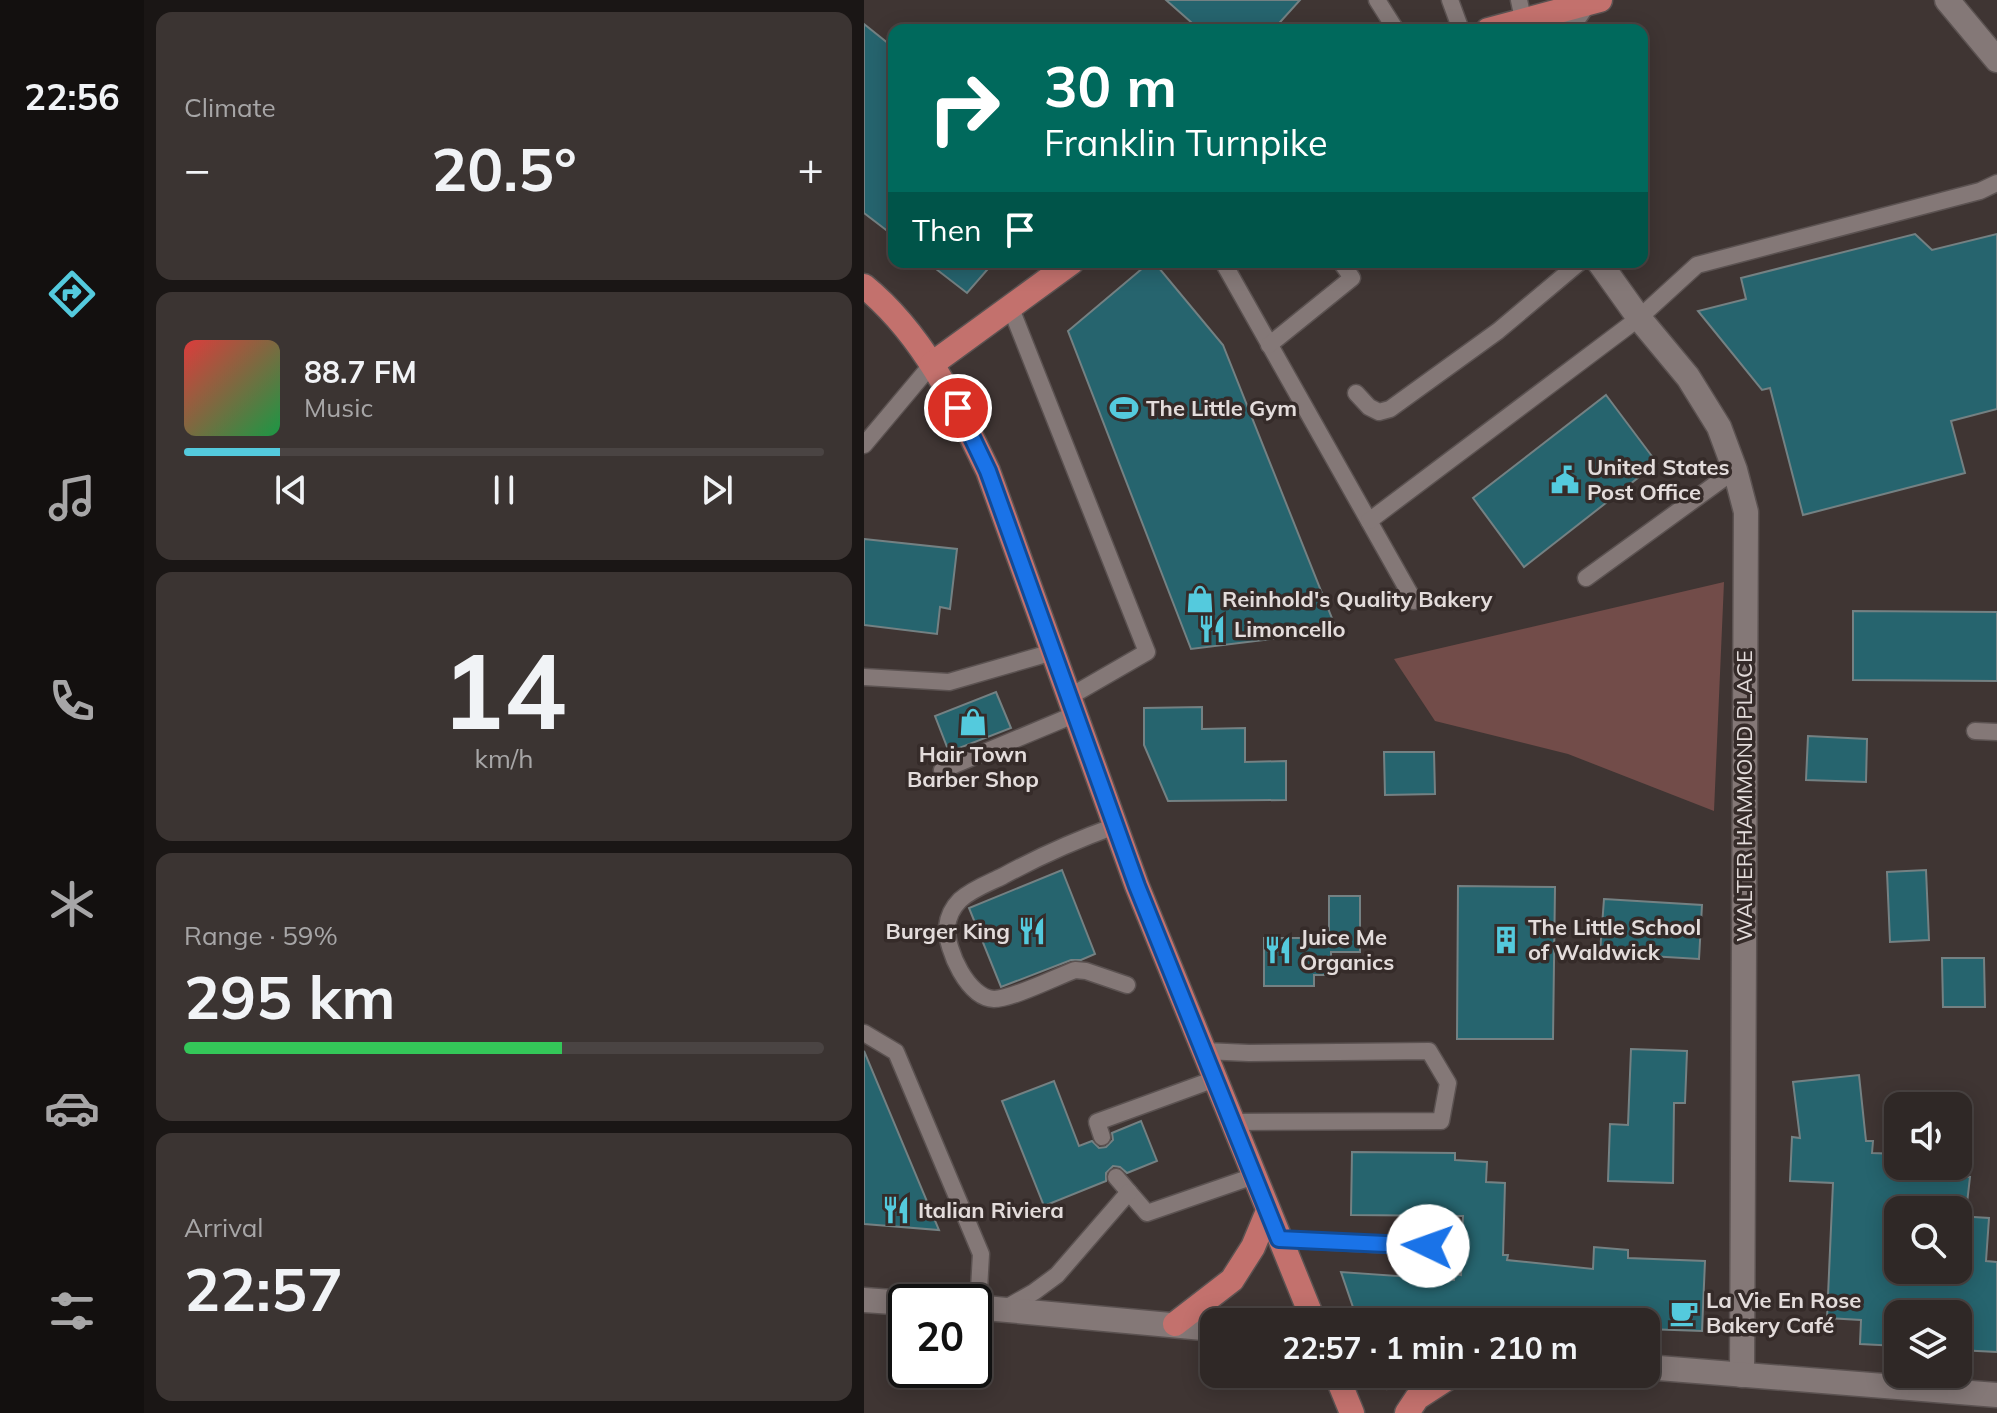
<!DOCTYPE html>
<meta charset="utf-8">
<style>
:root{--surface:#2f2826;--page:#3b3432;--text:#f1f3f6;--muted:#a7a6a7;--line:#4a4443;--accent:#54cadd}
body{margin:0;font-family:Mulish,sans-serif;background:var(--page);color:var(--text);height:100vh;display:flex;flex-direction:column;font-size:30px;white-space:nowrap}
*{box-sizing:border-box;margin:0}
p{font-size:26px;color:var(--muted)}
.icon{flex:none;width:44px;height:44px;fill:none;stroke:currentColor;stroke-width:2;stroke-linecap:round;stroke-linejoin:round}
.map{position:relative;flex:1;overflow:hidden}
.drawer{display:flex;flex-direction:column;gap:12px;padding:12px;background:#1a1615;width:720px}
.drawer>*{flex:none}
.top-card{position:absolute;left:24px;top:24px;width:760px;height:244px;border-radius:16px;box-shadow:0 4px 20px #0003,0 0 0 2px var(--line);background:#00695c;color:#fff;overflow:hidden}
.tools{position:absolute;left:1020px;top:1092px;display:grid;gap:16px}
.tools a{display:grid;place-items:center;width:88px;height:88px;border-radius:16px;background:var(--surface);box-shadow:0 4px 20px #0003,0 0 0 2px var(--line);font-size:40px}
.speed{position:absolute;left:24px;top:1284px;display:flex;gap:16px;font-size:40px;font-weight:700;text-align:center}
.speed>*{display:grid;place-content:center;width:104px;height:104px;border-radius:50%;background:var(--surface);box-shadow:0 4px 20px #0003,0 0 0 2px var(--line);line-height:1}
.speed .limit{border:4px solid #111;border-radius:12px;background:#fff;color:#111}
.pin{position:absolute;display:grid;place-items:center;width:68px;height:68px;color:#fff;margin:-34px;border:4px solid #fff;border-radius:50%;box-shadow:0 2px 8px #0007}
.me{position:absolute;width:88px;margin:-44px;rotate:273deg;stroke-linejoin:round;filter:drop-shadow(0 0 6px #0008)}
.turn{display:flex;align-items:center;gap:28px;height:168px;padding:0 24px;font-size:36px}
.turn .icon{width:104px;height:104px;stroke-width:2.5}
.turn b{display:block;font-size:56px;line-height:68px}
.then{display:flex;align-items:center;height:76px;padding:0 24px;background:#0003;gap:16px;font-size:30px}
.big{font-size:60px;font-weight:700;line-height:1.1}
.drawer .card{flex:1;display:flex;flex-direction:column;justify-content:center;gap:12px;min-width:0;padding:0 28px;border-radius:16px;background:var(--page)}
.drawer .dial{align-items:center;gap:0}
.dial b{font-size:104px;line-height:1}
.song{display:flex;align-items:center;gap:24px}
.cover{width:96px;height:96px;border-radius:12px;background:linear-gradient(135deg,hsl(0 70% 55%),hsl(140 70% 35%))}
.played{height:8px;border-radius:4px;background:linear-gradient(90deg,var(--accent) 15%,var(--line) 15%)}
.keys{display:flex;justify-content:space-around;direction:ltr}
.heat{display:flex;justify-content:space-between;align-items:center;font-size:44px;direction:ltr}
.charge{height:12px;border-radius:6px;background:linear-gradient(90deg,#34c759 59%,var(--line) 0)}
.trip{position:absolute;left:336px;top:1308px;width:460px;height:80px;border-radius:16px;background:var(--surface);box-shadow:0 4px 20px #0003,0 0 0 2px var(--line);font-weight:700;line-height:80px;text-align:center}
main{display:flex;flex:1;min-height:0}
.tabs{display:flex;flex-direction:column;width:144px;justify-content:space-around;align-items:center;background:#13100f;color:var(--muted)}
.tabs .icon{width:56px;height:56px}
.tabs .active{color:var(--accent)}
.tabs b{font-size:36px;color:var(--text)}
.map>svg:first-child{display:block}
</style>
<main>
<nav class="tabs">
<b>22:56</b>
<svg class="icon active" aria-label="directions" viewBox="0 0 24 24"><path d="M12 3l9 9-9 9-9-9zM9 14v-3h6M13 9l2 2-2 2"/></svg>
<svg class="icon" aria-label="music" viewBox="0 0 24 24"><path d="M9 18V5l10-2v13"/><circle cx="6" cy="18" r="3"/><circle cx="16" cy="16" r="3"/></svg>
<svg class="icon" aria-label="phone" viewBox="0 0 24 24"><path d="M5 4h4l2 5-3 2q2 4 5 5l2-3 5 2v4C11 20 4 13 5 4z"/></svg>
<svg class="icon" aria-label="climate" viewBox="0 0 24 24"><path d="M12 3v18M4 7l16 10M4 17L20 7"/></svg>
<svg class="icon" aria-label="car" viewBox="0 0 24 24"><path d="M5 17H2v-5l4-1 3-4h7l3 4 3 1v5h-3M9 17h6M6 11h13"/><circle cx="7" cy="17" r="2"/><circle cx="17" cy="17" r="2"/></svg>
<svg class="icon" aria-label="filters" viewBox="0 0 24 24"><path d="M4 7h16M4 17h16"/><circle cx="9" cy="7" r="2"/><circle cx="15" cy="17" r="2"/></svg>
</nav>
<section class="drawer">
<div class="card"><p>Climate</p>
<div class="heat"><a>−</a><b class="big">20.5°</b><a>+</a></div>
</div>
<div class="card">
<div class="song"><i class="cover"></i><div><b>88.7 FM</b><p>Music</p></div></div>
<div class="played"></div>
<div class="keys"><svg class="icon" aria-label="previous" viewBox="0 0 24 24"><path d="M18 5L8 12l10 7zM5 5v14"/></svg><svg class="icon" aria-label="pause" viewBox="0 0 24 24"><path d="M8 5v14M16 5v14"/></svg><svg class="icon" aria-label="next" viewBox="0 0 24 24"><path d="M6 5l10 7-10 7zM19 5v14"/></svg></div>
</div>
<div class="card dial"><b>14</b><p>km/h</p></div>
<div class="card"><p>Range · 59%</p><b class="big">295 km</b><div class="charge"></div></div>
<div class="card"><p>Arrival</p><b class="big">22:57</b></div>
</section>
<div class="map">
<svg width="1133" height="1413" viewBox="0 0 1133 1413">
<rect width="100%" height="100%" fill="#3f3533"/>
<polygon fill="#724c49" points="860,582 850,811 704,754 571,721 530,659"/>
<g fill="#26646e" stroke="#748183" stroke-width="2">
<polygon points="302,0 436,0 409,30 336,30"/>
<polygon points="0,24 30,48 30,236 0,213"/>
<polygon points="1051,234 1068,250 1133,234 1133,409 1087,421 1101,473 939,515 906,388 898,390 834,311 882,299 877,278"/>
<polygon points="63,262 130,262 103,293"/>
<polygon points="286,262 290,262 359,345 473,631 327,649 204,331"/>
<polygon points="742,395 793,463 660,567 609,498"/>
<polygon points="0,539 93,549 86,609 76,607 73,634 0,625"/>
<polygon points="989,611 1133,612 1133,681 989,680"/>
<polygon points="132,692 147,728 85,752 71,716"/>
<polygon points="338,707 338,729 381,728 381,762 422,761 422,800 304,801 280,745 280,708"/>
<polygon points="944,736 1003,739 1002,782 942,780"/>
<polygon points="520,752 570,752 571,794 521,795"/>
<polygon points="198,870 231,954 217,960 207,960 137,987 105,908"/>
<polygon points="1062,870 1065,940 1026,942 1023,872"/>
<polygon points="594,886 691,887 689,1039 593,1039"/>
<polygon points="465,896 496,896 496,952 467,952 467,975 450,975 450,986 400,986 400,938 465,938"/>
<polygon points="740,899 838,905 835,959 736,953"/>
<polygon points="1078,958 1120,958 1121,1007 1079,1007"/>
<polygon points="767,1049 823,1051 821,1103 810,1103 809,1183 744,1181 746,1124 764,1125"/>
<polygon points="0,1051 75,1230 0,1224"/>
<polygon points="995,1075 1002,1141 1009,1141 1008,1153 1034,1154 1034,1169 1106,1177 1102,1212 1034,1205 1034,1270 1094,1270 1094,1216 1125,1218 1122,1261 1133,1262 1133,1352 1094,1350 1094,1314 1034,1314 1034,1346 996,1344 997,1320 963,1318 969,1183 926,1181 928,1137 936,1138 929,1082"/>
<polygon points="190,1081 215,1146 228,1141 235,1148 242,1147 249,1140 248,1133 277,1121 293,1161 263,1173 256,1167 249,1166 242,1173 242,1181 180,1206 138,1101"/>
<polygon points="488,1152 591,1153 591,1160 623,1162 622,1182 641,1183 639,1255 644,1255 643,1260 729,1269 730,1247 764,1250 764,1258 841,1261 838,1331 782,1329 782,1322 649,1322 650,1318 588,1313 587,1320 491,1313 477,1272 590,1280 590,1274 597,1275 598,1255 601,1248 598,1241 599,1216 487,1215"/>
</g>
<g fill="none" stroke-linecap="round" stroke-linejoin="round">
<defs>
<g id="lane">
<polyline points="513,0 532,30"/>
<polyline points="586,0 597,30"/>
<polyline points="655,0 659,19"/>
<polyline points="359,262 550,601"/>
<polyline points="146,306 283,652 205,697"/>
<polyline points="405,345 488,278 477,262"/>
<polyline points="492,393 505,407 515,412 526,409 634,331 716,262"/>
<polyline points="0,445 68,364"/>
<polyline points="505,521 775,318 833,265 1116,191 1133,183"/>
<polyline points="722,578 871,470"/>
<polyline points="0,677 85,682 189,652"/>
<polyline points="1111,731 1133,732"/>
<polyline points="78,770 212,714"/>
<path d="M251 826C212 840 176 856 139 876 125 883 108 889 96 900 89 907 84 917 83 927 82 950 104 998 130 999 148 999 192 977 211 970L222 971 263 985"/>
<polyline points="0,1033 32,1052 117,1254 114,1307"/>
<polyline points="340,1051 385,1053 565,1051 584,1083 577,1121 369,1122"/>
<polyline points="238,1137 233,1122 351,1079"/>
<polyline points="252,1177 283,1213 390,1176"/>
<polyline points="415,1239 590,1248"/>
<polyline points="140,1309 170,1292 193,1275 265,1192"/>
</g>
<g id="street">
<polyline points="1083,0 1133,60"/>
<polyline points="701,30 719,4"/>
<polyline points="735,262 775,318 824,377 855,427 871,470 882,512 878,1375"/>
</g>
<g id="secondary">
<polyline points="0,1300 42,1303"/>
<polyline points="110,1307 350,1329"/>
<polyline points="782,1367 1133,1395"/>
</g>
<g id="primary">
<polyline points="624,30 736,0"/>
<path d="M0 286C59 334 92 404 124 471L273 886 450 1322"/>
<polyline points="68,364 208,262"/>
<polyline points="311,1324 368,1280 389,1247 404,1211"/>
<polyline points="472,1374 488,1413"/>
<polyline points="543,1413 553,1398 590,1374"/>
</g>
</defs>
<use href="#lane" stroke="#5b5251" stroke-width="19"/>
<use href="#street" stroke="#5b5251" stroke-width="27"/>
<use href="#secondary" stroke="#5b5251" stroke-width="27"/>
<use href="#primary" stroke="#5b5251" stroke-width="27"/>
<polyline stroke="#7b7271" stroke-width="5" stroke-dasharray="4 4" stroke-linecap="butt" points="523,1378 525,1391"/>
<use href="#lane" stroke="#847877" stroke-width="16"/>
<use href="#street" stroke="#847877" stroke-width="24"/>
<use href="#secondary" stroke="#847877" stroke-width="24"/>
<use href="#primary" stroke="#c3716d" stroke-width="24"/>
</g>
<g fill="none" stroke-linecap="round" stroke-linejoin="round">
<defs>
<polyline id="route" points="94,408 124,471 273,886 415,1239 564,1246"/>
</defs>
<use href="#route" stroke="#114b97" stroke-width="20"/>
<use href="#route" stroke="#1a73e8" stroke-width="14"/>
</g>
<defs>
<symbol id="stadium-bare" viewBox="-9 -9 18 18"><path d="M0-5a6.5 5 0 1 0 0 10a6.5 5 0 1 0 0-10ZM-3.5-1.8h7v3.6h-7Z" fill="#54cadd" stroke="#352b29" stroke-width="2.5" paint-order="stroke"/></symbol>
<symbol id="civic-bare" viewBox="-9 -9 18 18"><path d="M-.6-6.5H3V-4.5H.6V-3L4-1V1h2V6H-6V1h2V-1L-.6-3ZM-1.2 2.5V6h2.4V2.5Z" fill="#54cadd" stroke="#352b29" stroke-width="2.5" paint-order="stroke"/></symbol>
<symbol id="shop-bare" viewBox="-9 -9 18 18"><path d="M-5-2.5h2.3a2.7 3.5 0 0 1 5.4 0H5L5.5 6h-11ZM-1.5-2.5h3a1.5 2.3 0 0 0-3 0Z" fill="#54cadd" stroke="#352b29" stroke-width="2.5" paint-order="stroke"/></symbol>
<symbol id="restaurant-bare" viewBox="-9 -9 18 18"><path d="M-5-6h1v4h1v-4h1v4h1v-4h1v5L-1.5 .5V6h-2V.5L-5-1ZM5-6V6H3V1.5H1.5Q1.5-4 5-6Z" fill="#54cadd" stroke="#352b29" stroke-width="2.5" paint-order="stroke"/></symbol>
<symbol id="building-bare" viewBox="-9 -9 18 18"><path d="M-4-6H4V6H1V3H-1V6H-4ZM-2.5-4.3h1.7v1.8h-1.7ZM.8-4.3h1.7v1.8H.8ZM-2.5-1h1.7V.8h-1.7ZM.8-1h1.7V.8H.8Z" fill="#54cadd" stroke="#352b29" stroke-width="2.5" paint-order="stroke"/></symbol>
<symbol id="cafe-bare" viewBox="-9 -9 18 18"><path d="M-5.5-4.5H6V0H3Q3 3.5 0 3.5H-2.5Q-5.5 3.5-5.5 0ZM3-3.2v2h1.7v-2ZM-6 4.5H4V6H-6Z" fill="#54cadd" stroke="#352b29" stroke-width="2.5" paint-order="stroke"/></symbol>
</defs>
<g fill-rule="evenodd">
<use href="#stadium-bare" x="240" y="388" width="40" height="40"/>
<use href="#civic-bare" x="681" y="460" width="40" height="40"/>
<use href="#shop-bare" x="316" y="579" width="40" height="40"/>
<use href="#restaurant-bare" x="328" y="609" width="40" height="40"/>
<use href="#shop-bare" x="89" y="702" width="40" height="40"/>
<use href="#restaurant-bare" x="148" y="911" width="40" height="40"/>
<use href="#building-bare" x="622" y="920" width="40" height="40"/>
<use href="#restaurant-bare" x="394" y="930" width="40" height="40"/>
<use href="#restaurant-bare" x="12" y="1190" width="40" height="40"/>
<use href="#cafe-bare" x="800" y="1293" width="40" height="40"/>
</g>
<g text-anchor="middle" stroke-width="7" stroke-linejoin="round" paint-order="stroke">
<g font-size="22" font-weight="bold" fill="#e3dcdb" stroke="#352b29" text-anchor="start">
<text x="282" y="416">The Little Gym</text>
<text x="723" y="475">United States<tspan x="723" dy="25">Post Office</tspan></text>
<text x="358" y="607">Reinhold's Quality Bakery</text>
<text x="370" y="637">Limoncello</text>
<text x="109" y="762" text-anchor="middle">Hair Town<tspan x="109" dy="25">Barber Shop</tspan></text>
<text x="664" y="935">The Little School<tspan x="664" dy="25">of Waldwick</tspan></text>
<text x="146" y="939" text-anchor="end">Burger King</text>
<text x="436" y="945">Juice Me<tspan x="436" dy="25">Organics</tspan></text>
<text x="54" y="1218">Italian Riviera</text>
<text x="842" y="1308">La Vie En Rose<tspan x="842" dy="25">Bakery Café</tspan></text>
</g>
<g font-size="22" fill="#e3dcdb" stroke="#352b29">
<text transform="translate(880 796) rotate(-90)" y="8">WALTER HAMMOND PLACE</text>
</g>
</g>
</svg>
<div class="tools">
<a><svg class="icon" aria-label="sound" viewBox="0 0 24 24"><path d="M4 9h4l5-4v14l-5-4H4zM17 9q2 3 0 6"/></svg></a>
<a><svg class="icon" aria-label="search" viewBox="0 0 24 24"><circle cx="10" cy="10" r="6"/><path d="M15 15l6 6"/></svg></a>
<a><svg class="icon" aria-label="layers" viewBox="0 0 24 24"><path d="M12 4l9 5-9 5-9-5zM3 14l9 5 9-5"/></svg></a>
</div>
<div class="speed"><div class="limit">20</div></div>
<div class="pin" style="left:94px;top:408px;background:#d93025"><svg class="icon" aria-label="arrive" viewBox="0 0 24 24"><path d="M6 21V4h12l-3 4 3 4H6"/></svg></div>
<svg class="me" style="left:564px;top:1246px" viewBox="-20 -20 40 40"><circle r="19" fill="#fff"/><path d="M0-13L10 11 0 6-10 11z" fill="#1a73e8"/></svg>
<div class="trip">22:57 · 1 min · 210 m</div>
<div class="top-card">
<div class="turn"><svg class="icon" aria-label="right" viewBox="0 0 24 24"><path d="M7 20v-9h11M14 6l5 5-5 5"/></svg><div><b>30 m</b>Franklin Turnpike</div></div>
<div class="then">Then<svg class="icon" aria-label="arrive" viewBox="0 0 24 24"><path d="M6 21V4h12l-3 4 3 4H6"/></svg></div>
</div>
</div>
</main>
